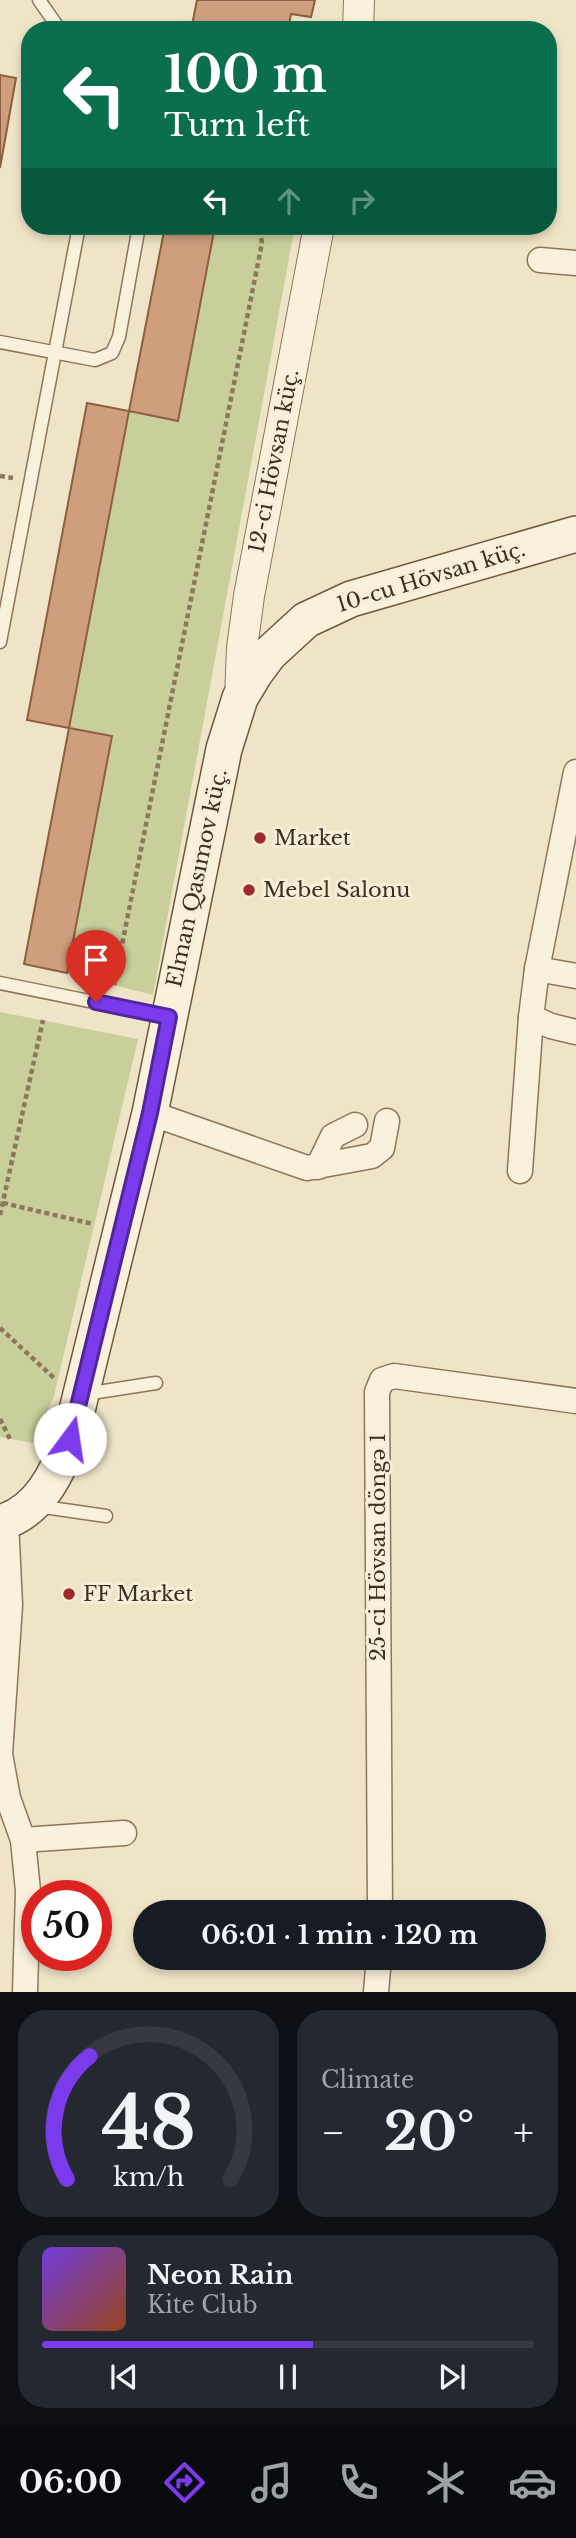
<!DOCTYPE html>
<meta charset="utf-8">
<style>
:root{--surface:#171b24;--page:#242831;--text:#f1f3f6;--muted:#9ea1a6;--line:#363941;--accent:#7c3aed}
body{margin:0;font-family:"Libre Baskerville",serif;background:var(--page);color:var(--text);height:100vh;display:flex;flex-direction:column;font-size:26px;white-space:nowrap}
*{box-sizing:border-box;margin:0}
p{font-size:23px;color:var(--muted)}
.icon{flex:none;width:38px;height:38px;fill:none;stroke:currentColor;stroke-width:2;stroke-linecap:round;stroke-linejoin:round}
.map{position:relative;height:1992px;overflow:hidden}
.drawer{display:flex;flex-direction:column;gap:18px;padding:18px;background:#0d0f14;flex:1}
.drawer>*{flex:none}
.hud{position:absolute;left:21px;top:21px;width:536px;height:214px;border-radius:28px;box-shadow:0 4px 10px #0003;background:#0b6e4f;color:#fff;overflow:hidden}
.speed{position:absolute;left:21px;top:1880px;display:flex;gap:14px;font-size:35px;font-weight:700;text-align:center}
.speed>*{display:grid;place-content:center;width:91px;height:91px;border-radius:50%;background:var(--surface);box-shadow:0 4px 10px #0003;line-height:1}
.speed .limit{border:10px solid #d22;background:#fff;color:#111}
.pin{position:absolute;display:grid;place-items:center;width:60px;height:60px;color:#fff;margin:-72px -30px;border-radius:50% 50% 50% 0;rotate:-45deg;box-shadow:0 0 7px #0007}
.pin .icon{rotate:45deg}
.me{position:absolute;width:77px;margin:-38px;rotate:14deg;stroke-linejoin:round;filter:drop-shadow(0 0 5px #0008)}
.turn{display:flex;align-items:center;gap:24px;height:147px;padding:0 28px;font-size:32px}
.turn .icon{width:91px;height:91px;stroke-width:2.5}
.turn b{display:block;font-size:49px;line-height:60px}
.lanes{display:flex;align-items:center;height:66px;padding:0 28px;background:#0003;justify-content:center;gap:35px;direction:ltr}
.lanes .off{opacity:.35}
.big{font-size:52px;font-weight:700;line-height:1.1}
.drawer .tile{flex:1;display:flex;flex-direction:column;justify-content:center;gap:10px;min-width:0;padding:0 24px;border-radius:28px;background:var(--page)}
.drawer .dial{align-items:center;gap:0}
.dial svg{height:182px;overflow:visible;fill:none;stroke:var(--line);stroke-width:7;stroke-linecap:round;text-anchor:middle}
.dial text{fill:var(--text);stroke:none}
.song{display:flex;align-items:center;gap:21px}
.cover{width:84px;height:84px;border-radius:10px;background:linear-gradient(135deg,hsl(260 70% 55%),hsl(20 70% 35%))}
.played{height:7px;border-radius:4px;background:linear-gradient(90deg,var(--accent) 55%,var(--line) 55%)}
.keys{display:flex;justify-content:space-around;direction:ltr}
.heat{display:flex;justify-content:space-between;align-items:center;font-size:38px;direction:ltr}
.drawer .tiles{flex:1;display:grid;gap:18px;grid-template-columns:1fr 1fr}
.tile:last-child{grid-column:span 2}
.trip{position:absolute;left:133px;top:1900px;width:413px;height:70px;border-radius:35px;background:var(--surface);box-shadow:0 4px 10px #0003;font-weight:700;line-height:70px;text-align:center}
.tabs{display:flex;height:112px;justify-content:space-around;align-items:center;background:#090b0e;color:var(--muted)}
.tabs .icon{width:49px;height:49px}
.tabs .current{color:var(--accent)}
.tabs b{font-size:32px;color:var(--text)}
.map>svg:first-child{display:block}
</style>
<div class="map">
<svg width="576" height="1992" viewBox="0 0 576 1992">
<rect width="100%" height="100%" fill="#f0e4c8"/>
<g fill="#c9cf9b">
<polygon points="215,226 295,226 153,995 67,973 111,736 69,728 129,411 178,420"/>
<polygon points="0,1012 138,1039 54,1396 33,1443 0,1437"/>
</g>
<g fill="#cf9f7d" stroke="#8d5f41" stroke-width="2">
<polygon points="197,0 315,0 311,17 291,14 288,30 191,30"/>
<polygon points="0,75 16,78 0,168"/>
<polygon points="165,226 215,226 178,421 129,411"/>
<polygon points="87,403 129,411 69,728 27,720"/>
<polygon points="69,728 112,736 67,973 24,964"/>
</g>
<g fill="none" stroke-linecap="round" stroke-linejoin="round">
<defs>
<g id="service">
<polyline points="39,0 60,30"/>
<polyline points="0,342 95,360 112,353 119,337 139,226"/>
<polyline points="0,642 79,226"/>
<polyline points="0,983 168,1017"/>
<polyline points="85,1394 156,1383"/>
<polyline points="37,1506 106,1516"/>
</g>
<g id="minor">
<polyline points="540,260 576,263"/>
<polyline points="576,772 537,969 531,1017 551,1026 576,1032"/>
<polyline points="537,969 576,976"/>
<polyline points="150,1113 307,1168 372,1156 382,1148 387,1121"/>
<polyline points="318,1167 333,1136 355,1125"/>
<polyline points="520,1171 531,1017"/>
<polyline points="6,1521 10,1605 0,1754 8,1798 23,1840 28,1891 25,1992"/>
<polyline points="23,1840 124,1833"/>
<polyline points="380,1913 377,1392 382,1380 394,1376 576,1401"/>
<polyline points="376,1992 379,1958"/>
</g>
<g id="tertiary">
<polyline points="358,30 359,0"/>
<polyline points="240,698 242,648 249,596 319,226"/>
</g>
<path id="secondary" d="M0 1523C39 1512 57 1474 70 1439L150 1113 224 749 240 698 255 673 269 654 306 620 351 599 576 534"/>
</defs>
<use href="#service" stroke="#8d765c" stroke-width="15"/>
<use href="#minor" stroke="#8d765c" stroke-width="27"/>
<use href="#tertiary" stroke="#8d765c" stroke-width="32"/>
<use href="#secondary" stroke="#6f573f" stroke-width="38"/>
<g stroke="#8d765c" stroke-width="4.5" stroke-dasharray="5 3.5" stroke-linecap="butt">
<polyline points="0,476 13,478"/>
<polyline points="114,985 262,243 259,226"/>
<polyline points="3,1203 93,1224"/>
<polyline points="0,1215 43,1020"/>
<polyline points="0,1328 54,1378"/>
<polyline points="0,1419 10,1439"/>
</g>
<use href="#service" stroke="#faf1dc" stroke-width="12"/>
<use href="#minor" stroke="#faf1dc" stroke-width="24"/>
<use href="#tertiary" stroke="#faf1dc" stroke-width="30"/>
<use href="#secondary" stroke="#faf1dc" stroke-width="35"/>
</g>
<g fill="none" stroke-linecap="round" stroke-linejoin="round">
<defs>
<polyline id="route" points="70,1439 150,1113 169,1017 96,1002"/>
</defs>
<use href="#route" stroke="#51269a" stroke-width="18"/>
<use href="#route" stroke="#7c3aed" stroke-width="12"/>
</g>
<g fill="#9e2a2b" stroke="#f7eed8" stroke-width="2.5">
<circle cx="260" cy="838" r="7"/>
<circle cx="249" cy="890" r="7"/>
<circle cx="69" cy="1594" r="7"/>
</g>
<g text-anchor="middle" stroke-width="6" stroke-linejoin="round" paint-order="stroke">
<g font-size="21" fill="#3d2e20" stroke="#f7eed8">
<text transform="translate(274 461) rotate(-79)" y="7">12-ci Hövsan küç.</text>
<text transform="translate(431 577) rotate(-17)" y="7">10-cu Hövsan küç.</text>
<text transform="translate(197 878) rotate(-78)" y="7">Elman Qasımov küç.</text>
<text transform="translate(378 1547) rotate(-90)" y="7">25-ci Hövsan döngə 1</text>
</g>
<g font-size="21" fill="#3d2e20" stroke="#f7eed8" text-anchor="start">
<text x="274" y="845">Market</text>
<text x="263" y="897">Mebel Salonu</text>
<text x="83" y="1601">FF Market</text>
</g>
</g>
</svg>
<div class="speed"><div class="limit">50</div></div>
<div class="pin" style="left:96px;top:1002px;background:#d93025"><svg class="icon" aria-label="arrive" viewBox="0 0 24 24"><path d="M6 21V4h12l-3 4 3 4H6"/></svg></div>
<svg class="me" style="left:70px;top:1439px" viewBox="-20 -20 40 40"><circle r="19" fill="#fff"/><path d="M0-13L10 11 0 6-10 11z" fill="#7c3aed"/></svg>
<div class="trip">06:01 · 1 min · 120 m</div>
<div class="hud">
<div class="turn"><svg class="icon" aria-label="left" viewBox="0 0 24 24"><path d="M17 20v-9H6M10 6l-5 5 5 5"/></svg><div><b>100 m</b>Turn left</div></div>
<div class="lanes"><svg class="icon" aria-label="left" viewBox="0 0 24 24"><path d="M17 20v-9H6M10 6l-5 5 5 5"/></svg><svg class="icon off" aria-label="ahead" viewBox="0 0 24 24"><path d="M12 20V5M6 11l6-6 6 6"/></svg><svg class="icon off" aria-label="right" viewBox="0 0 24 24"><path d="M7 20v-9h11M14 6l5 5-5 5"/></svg></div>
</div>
</div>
<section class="drawer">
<div class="tiles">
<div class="tile dial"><svg viewBox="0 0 100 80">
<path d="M14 69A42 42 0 1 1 86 69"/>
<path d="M14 69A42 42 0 0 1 24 15" stroke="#7c3aed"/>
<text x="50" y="56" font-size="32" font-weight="700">48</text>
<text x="50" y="72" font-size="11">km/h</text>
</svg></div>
<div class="tile"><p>Climate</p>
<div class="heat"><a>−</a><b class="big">20°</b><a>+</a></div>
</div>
<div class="tile">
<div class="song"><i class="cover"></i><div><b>Neon Rain</b><p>Kite Club</p></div></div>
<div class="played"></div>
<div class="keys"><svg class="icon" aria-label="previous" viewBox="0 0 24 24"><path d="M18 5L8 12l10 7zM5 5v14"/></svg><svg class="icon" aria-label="pause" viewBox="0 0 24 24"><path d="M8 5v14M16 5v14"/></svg><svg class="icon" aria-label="next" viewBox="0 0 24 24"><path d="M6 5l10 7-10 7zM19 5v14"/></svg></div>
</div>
</div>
</section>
<nav class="tabs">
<b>06:00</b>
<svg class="icon current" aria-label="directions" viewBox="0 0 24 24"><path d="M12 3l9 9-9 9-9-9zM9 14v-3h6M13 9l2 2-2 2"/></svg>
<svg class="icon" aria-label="music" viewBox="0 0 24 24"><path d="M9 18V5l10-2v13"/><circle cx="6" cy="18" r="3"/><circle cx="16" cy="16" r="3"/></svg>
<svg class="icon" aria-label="phone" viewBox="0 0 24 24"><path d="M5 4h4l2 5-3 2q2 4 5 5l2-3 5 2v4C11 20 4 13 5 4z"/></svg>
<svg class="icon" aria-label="climate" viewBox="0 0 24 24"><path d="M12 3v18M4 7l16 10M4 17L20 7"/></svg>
<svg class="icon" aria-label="car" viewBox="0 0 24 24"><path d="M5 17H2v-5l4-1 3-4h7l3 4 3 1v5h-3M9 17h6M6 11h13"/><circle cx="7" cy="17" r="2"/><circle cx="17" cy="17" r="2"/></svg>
</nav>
